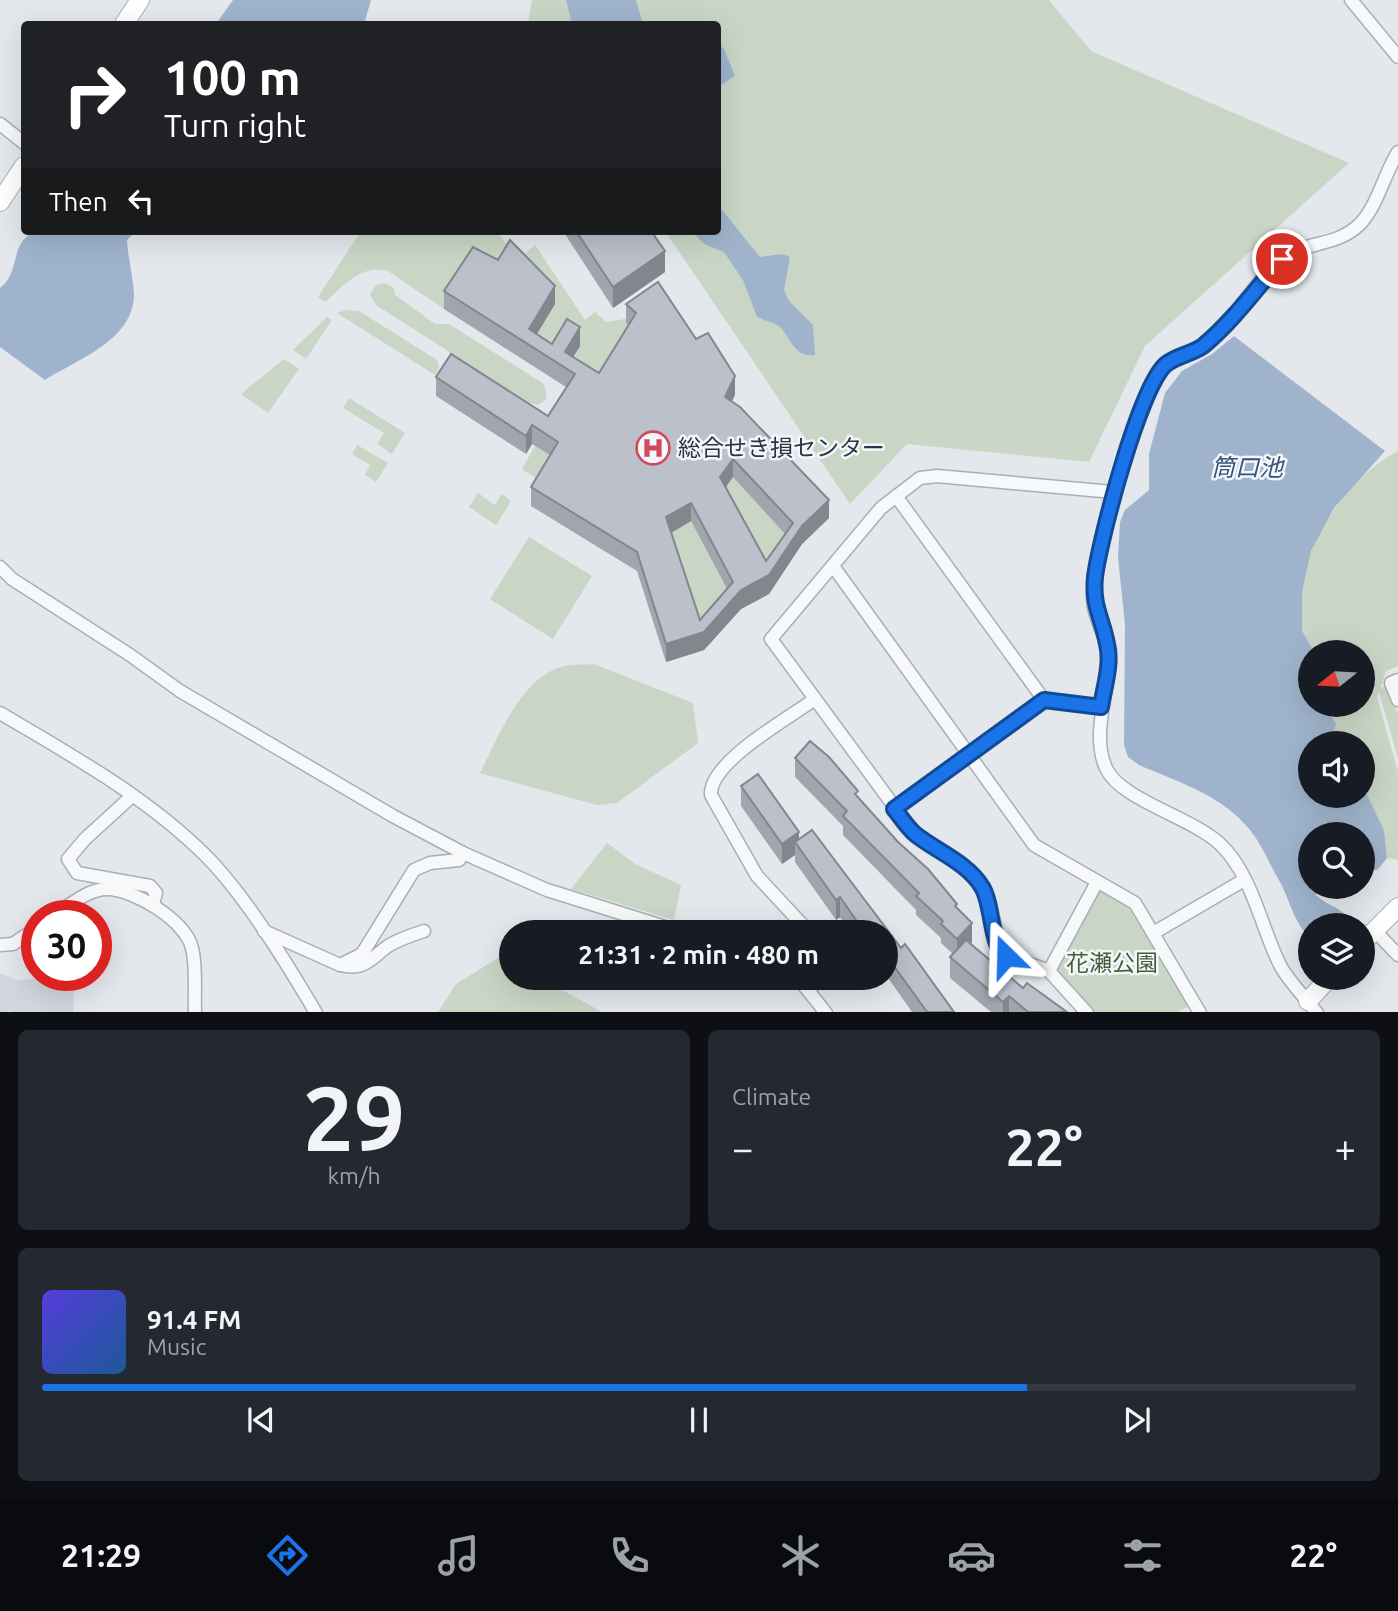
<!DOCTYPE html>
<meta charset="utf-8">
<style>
:root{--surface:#171b24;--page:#242831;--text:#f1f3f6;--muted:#9ea1a6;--line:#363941;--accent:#1a73e8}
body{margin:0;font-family:Ubuntu,"Noto Sans JP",sans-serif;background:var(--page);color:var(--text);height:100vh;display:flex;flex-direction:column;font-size:26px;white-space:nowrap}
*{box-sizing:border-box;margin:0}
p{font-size:23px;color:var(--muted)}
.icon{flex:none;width:38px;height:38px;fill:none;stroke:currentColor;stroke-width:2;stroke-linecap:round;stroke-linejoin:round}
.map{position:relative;height:1012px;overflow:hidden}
.sheet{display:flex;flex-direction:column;gap:18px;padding:18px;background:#0d0f14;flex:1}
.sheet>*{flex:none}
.top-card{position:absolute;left:21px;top:21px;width:700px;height:214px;border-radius:7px;box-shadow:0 7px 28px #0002;background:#202124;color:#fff;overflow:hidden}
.needle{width:46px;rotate:252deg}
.buttons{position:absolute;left:1298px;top:640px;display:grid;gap:14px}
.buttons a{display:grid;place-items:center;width:77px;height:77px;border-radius:50%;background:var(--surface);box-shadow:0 7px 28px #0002;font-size:35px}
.speed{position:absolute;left:21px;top:900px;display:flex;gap:14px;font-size:35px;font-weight:700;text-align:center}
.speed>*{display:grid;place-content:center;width:91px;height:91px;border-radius:50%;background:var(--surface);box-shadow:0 7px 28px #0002;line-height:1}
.speed .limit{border:10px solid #d22;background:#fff;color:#111}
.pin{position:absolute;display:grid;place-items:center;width:60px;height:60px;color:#fff;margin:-30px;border:4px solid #fff;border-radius:50%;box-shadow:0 2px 7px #0007}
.me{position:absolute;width:77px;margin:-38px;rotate:338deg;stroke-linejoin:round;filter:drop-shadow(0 0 5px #0008)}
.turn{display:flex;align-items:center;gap:24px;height:147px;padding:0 28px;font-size:32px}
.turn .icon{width:91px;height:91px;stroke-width:2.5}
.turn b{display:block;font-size:49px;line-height:60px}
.then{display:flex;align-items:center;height:66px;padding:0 28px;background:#0003;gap:14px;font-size:26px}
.big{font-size:52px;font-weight:700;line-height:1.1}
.sheet .card{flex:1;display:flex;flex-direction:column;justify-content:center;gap:10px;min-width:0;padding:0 24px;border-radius:10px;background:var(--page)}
.sheet .dial{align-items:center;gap:0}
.dial b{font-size:91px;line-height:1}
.song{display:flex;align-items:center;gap:21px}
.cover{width:84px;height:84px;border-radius:10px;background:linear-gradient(135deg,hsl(250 70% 55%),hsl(210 70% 35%))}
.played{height:7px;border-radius:4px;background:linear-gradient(90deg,var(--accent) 75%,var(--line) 75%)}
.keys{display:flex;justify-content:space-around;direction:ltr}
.heat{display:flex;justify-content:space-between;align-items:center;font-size:38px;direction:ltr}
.sheet .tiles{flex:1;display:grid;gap:18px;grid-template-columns:1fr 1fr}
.card:last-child{grid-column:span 2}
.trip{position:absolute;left:499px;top:920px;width:399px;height:70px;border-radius:35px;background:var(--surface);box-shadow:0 7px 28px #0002;font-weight:700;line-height:70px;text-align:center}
.dock{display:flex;height:112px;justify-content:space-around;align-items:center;background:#090b0e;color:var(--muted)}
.dock .icon{width:49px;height:49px}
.dock .current{color:var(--accent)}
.dock b{font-size:32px;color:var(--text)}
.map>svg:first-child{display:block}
</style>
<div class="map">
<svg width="1398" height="1013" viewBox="0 0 1398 1013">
<rect width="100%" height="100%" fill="#e4e7ec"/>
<polygon fill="#d2d6de" points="0,973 17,980 75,977 73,1012 11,1012 9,1009 8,1012 0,1012"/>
<g fill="#c9d6c5">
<polygon points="532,0 1049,0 1091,51 1349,163 1145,346 1089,462 907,444 850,504 665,231 718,231 718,24 528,24"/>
<path d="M361 231H497L518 260 535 245 585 320 595 312 606 322 625 319 628 325 600 391 552 362 473 265 444 309 388 271C361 264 343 286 325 302L318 297Z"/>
<path d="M387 284 394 288 395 295 435 324H449L544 384 547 399 538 405 529 403 376 305 370 295C373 287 378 282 387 284Z"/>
<polygon points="346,310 359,311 437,360 439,368 435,375 337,313"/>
<polygon points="327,317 332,320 306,359 293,350"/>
<polygon points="284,359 299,369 268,413 241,394"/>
<polygon points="349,398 405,433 392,454 377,444 384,433 343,408"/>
<polygon points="573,408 544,483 522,469 535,446 545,452"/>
<polygon points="357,445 388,463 376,482 365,475 370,465 352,454"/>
<path d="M1398 451V666L1386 671 1380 689 1386 685 1398 714V759L1379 692 1377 697 1398 772V860L1387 858 1384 830 1363 786V744H1336L1332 736 1335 724 1326 709 1328 705H1363V653H1315C1311 646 1303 637 1302 630 1288 562 1341 481 1398 451Z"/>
<polygon points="733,477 793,542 766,579 720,495"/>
<polygon points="478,493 495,505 502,494 511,501 496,525 469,507"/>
<polygon points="691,521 733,601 700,638 666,536"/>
<polygon points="529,537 592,576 553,639 490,599"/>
<path d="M594 664 693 703 698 743 617 803 597 805 480 773C497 740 521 678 561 667 571 664 583 665 594 664Z"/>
<polygon points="607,843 635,864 681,885 674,920 571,889"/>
<polygon points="1102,891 1132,907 1191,1005 1177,1012 1094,1012 1058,974 1057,968 1097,892"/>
<polygon points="501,956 511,962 511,978 540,978 602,1012 438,1012 456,984"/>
</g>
<g fill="#9fb4cc">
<polygon points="233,0 371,0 364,24 216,24"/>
<polygon points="566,0 636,0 643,24 572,24"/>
<polygon points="718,44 724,49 735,76 718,87"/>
<path d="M718 205 760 257 782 254 790 257 784 290 789 301 813 325 815 355C794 358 791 338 780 327 775 323 764 320 757 317L743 280 724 252 704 244 692 231H718Z"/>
<path d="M38 231H136L127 240C128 258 133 276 134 294 134 340 78 359 45 380L0 347V288C22 271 8 240 38 231Z"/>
<path d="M1234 336 1385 451 1334 508 1311 551 1302 592V631L1315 653H1311V705H1328L1327 710 1336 724 1332 736 1336 744H1311V796H1363V786L1384 830 1387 858 1378 869 1363 875V835H1311V887H1315L1316 895C1325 904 1336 906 1346 915L1337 926H1311V937C1294 925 1290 900 1280 882 1270 865 1262 845 1250 830 1222 795 1178 782 1139 765L1128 757 1124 745 1125 625 1118 557 1120 522 1125 510 1149 490V454L1165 393 1182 371 1212 354Z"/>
</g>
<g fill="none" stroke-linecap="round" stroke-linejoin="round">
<defs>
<g id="street">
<polyline points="1351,0 1398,57"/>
<polyline points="0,124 24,143"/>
<polyline points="896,496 1044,700 1101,707"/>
<polyline points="833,566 1034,845 1135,903 1200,1013"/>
<polyline points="0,567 12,579 130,655 180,691 393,816 463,853 547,890 684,933"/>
<polyline points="1398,680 1391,683 1398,700"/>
<path d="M0 713C71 755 147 797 206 856 244 894 288 965 316 1013"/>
<polyline points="132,796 85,839 68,859 77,873 150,886 156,893 153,904"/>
<polyline points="894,809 1044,700"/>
<path d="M55 915C70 905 88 889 107 889 134 889 186 921 192 948 197 967 194 992 195 1013"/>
<polyline points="1374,930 1398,955"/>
<polyline points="264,931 340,965 362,954 414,870 430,863 459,860 463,853"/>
<polyline points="1155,932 1244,880"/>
<path d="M810 933 757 876 711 795C709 762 789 718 815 699"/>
<polyline points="0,945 13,944 37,928"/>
<path d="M340 965C365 971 370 959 388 946 399 939 412 935 424 931"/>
<polyline points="1049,971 1097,882"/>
<polyline points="798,978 826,1013"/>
<polyline points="808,990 822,978"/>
<polyline points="1087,1013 1049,971 1001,953 990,904 982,886 967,870 913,832 771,639 881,508 920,478 937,476 1113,492"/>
<path d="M1317 1013C1305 997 1289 982 1280 965 1261 927 1252 874 1220 844 1193 818 1122 800 1107 770 1091 740 1107 695 1109 663 1110 640 1094 622 1093 600 1092 555 1135 401 1163 367 1172 357 1190 355 1201 347 1234 324 1251 284 1282 259 1306 240 1335 248 1360 224 1378 205 1384 174 1398 152"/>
</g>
<g id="secondary">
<polyline points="124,24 140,0"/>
<polyline points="0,202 24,166"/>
<polyline points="1363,942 1398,907"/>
<polyline points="1308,1001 1329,978"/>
</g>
</defs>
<use href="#street" stroke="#a9aeb7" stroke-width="15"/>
<use href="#secondary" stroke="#a9aeb7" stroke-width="20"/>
<use href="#street" stroke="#f7f8fa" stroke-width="12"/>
<use href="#secondary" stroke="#fff" stroke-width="18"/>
</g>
<g fill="#a1a5ae" fill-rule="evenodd">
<polygon points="563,231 651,231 665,272 613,308"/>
<path d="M444 291 555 304 537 334 552 344 580 346 573 357 599 373 628 325 626 323V304L735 395 732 401 829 518 802 544 769 594 741 609 704 650 666 662 637 571 531 506V487L550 455 532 444 526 454 436 396V377L548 416 566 387 444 309ZM733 477 785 534 766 561 726 487ZM691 521 727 589 700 620 671 533Z"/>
<polygon points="795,758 858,798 957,909 972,942 971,944 1023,988 1067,1012 991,1012 950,978 950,957 953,954 941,943 941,938 916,915 916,910 843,835 843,826 795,777"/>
<polygon points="741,786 799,839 901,948 954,1012 912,1012 886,975 886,933 850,933 840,917 836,920 795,862 795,855 782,864 741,806"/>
</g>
<g fill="#83868d">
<polygon points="665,251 665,272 613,308 613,287"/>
<polygon points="555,286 555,304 530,345 529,329"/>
<polygon points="580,327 580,346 566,368 565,352"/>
<polygon points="735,376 735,395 725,415 725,397"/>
<polygon points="532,425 532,444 526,454 526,436"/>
<polygon points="733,459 733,477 720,495 720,477"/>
<polygon points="829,500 829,518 802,544 769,594 741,609 704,650 666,662 666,644 741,590 802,526"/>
<polygon points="691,503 691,521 666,536 666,517"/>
<polygon points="799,832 799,848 795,842 795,855 782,864 782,844"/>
<polygon points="840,897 840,917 836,920 836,900"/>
<polygon points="972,923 972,942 957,958 957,939"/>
<polygon points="1009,996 1009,1012 1003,1012 1003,1002"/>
</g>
<g fill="#bbc0ca" stroke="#83868d" stroke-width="2" fill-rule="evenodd">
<polygon points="576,231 651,231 665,251 613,287"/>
<path d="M510 240 555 286 529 329 552 344 567 319 580 327 565 352 599 373 636 313 626 304 658 282 696 339 708 333 735 376 725 397 740 407 829 500 802 526 769 575 741 590 704 632 666 644 637 552 531 487 558 442 532 425 526 436 436 377 451 354 548 416 575 374 444 291 473 247 498 260ZM733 459 793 523 766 561 720 477ZM691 503 733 582 700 620 666 517Z"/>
<polygon points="810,741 829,757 858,791 855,794 898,842 928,869 957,904 955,906 972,923 957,939 941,924 943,921 916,896 919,893 843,816 847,811 795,758"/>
<polygon points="758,774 799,832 782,844 741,786"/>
<polygon points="812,830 901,948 905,944 954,1012 927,1012 886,955 886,933 865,933 840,897 836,900 795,842"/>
<polygon points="966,940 1023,988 1027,983 1067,1012 1028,1012 1009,996 1003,1002 950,957"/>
</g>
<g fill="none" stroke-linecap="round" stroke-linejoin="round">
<defs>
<path id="route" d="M1006 956C990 947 993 904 982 887 968 863 936 851 915 834 907 827 901 817 894 809L1044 700 1101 707C1104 687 1112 664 1107 644 1102 617 1092 606 1095 577 1100 538 1139 390 1165 365 1175 356 1192 354 1203 346 1232 322 1257 288 1282 259"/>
</defs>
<use href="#route" stroke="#114b97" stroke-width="18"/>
<use href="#route" stroke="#1a73e8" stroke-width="12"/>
</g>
<defs>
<symbol id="hospital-ring" viewBox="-11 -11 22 22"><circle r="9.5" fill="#f4f6f9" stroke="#d1495b" stroke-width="1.5"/><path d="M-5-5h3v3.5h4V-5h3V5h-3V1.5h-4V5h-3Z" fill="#d1495b"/></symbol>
</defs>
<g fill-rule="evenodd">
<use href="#hospital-ring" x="634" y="429" width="38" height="38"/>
</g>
<g text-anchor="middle" stroke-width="5" stroke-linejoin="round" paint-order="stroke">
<g font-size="23" fill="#2b3445" stroke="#f4f6f9" text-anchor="start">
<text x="678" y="456">総合せき損センター</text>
</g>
<g font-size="23" fill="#3f6138" stroke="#f4f6f9">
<text x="1112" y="971">花瀬公園</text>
</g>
<g font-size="24" font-style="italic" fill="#34527a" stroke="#f4f6f9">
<text x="1247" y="476">筒口池</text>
</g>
</g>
</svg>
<div class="buttons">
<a><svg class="needle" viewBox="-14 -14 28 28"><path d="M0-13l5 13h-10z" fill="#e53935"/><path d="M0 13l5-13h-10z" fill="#9ea1a6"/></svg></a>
<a><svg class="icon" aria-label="sound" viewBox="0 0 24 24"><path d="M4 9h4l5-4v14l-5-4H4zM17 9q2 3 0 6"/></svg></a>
<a><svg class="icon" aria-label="search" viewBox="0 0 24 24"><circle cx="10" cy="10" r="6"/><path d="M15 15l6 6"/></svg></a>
<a><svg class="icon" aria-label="layers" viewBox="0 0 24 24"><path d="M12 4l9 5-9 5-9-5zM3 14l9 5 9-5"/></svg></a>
</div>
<div class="speed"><div class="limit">30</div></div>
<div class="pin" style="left:1282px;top:259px;background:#d93025"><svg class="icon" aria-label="arrive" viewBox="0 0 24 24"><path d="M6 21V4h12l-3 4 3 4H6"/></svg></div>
<svg class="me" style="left:1006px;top:956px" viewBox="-20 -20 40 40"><path d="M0-17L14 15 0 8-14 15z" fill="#1a73e8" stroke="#fff" stroke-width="4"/></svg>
<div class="trip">21:31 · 2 min · 480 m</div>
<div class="top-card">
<div class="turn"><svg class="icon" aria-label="right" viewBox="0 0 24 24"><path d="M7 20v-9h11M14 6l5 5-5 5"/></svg><div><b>100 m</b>Turn right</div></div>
<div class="then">Then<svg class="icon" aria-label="left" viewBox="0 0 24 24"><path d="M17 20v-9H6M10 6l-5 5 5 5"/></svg></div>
</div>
</div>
<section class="sheet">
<div class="tiles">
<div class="card dial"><b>29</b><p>km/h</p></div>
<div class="card"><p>Climate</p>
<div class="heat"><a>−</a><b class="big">22°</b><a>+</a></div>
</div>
<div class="card">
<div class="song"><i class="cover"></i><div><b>91.4 FM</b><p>Music</p></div></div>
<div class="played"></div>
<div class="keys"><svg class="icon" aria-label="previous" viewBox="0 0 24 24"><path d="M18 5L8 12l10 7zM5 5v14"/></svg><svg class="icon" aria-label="pause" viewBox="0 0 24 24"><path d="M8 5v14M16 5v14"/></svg><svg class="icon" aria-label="next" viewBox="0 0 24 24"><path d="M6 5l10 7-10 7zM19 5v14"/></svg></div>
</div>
</div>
</section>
<nav class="dock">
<b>21:29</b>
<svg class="icon current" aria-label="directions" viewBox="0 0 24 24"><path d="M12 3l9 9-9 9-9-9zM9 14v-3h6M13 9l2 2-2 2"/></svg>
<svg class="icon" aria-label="music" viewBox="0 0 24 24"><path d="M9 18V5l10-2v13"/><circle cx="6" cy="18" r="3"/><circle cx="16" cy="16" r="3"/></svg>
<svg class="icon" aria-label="phone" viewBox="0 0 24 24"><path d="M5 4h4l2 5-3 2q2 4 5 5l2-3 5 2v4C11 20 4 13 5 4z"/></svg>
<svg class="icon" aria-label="climate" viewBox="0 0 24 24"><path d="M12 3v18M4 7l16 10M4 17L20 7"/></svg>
<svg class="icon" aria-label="car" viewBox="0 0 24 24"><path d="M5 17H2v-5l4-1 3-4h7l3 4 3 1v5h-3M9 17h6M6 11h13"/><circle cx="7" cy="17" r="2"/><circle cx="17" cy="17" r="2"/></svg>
<svg class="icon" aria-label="filters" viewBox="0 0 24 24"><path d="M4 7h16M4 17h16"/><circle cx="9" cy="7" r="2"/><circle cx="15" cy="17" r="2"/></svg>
<b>22°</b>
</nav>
